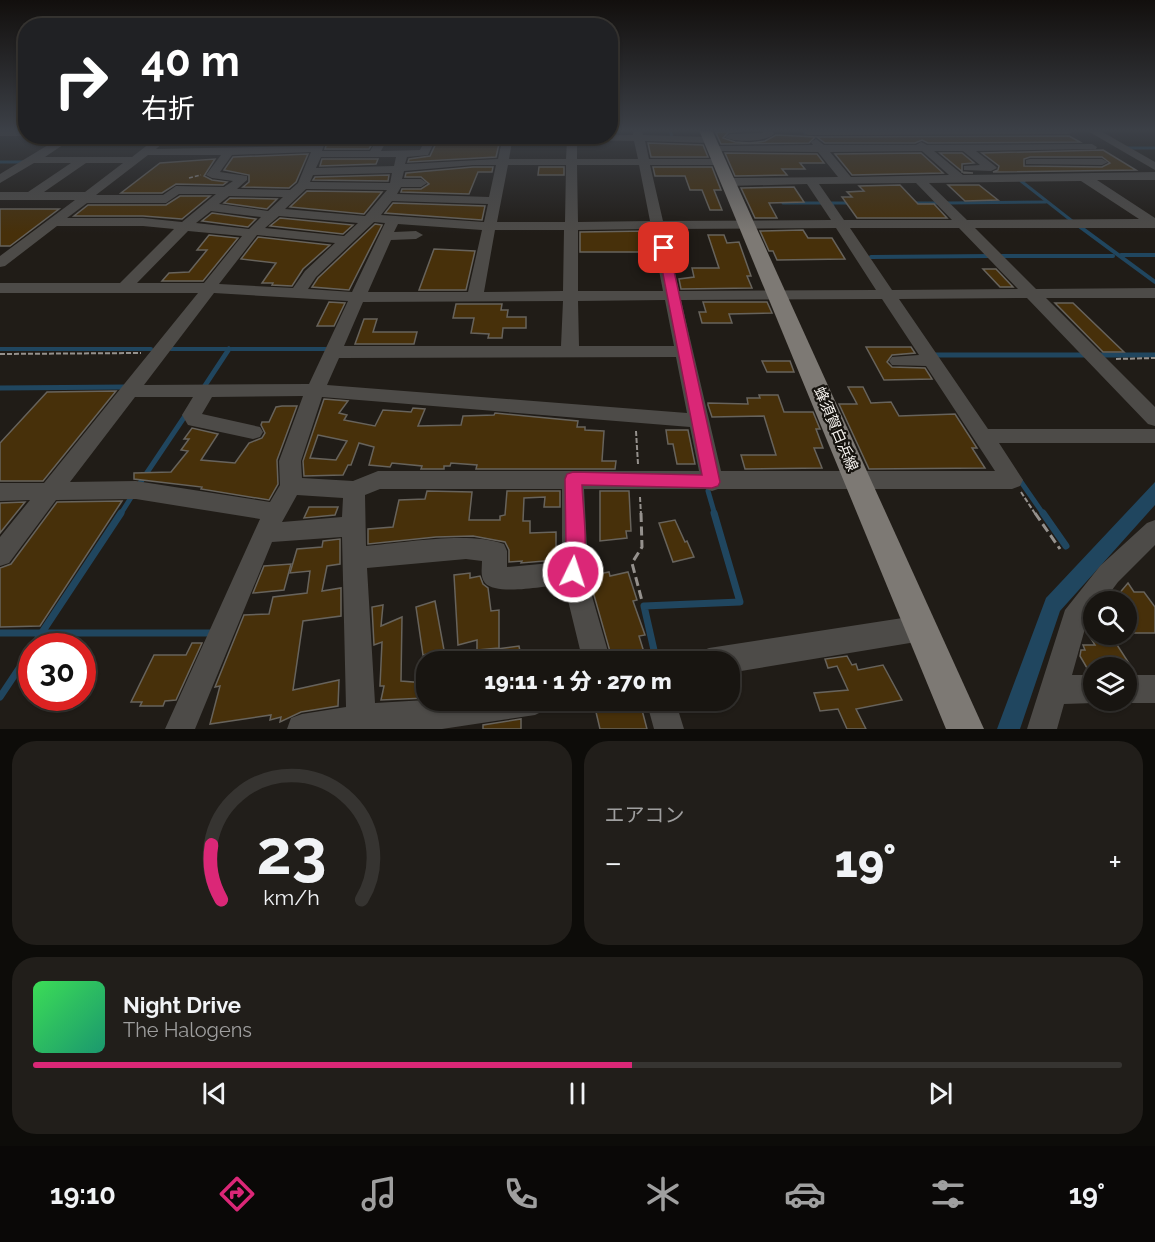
<!DOCTYPE html>
<html lang="ja">
<meta charset="utf-8">
<style>
:root{--surface:#181511;--page:#211e1a;--text:#f1f3f6;--muted:#9f9f9f;--line:#363431;--accent:#db2777}
body{margin:0;font-family:Raleway,"Noto Sans JP",sans-serif;background:var(--page);color:var(--text);height:100vh;display:flex;flex-direction:column;font-size:22px;white-space:nowrap}
*{box-sizing:border-box;margin:0}
p{font-size:20px;color:var(--muted)}
.icon{flex:none;width:33px;height:33px;fill:none;stroke:currentColor;stroke-width:2;stroke-linecap:round;stroke-linejoin:round}
.map{position:relative;height:729px;overflow:hidden}
.sheet{display:flex;flex-direction:column;gap:12px;padding:12px;background:#0d0c09;flex:1}
.sheet>*{flex:none}
.guide{position:absolute;left:18px;top:18px;width:600px;height:126px;border-radius:24px;box-shadow:0 2px 4px #0004,0 0 0 2px var(--line);background:#202124;color:#fff;overflow:hidden}
.buttons{position:absolute;left:1083px;top:591px;display:grid;gap:12px}
.buttons a{display:grid;place-items:center;width:54px;height:54px;border-radius:50%;background:var(--surface);box-shadow:0 2px 4px #0004,0 0 0 2px var(--line);font-size:30px}
.speed{position:absolute;left:18px;top:633px;display:flex;gap:12px;font-size:30px;font-weight:700;text-align:center}
.speed>*{display:grid;place-content:center;width:78px;height:78px;border-radius:50%;background:var(--surface);box-shadow:0 2px 4px #0004,0 0 0 2px var(--line);line-height:1}
.speed .limit{border:9px solid #d22;background:#fff;color:#111}
.pin{position:absolute;display:grid;place-items:center;width:51px;height:51px;color:#fff;margin:-26px;border-radius:12px;box-shadow:0 3px 9px #0006}
.me{position:absolute;width:66px;margin:-33px;rotate:4deg;stroke-linejoin:round;filter:drop-shadow(0 0 4px #0008)}
.turn{display:flex;align-items:center;gap:21px;height:126px;padding:0 24px;font-size:27px}
.turn .icon{width:78px;height:78px;stroke-width:2.5}
.turn b{display:block;font-size:42px;line-height:51px}
.big{font-size:45px;font-weight:800;line-height:1.1}
.sheet .tile{flex:1;display:flex;flex-direction:column;justify-content:center;gap:9px;min-width:0;padding:0 21px;border-radius:24px;background:var(--page)}
.sheet .dial{align-items:center;gap:0}
.dial svg{height:156px;overflow:visible;fill:none;stroke:var(--line);stroke-width:7;stroke-linecap:round;text-anchor:middle}
.dial text{fill:var(--text);stroke:none}
.song{display:flex;align-items:center;gap:18px}
.cover{width:72px;height:72px;border-radius:9px;background:linear-gradient(135deg,hsl(130 70% 55%),hsl(160 70% 35%))}
.played{height:6px;border-radius:3px;background:linear-gradient(90deg,var(--accent) 55%,var(--line) 55%)}
.keys{display:flex;justify-content:space-around;direction:ltr}
.heat{display:flex;justify-content:space-between;align-items:center;font-size:33px;direction:ltr}
.sheet .tiles{flex:1;display:grid;gap:12px;grid-template-columns:1fr 1fr}
.tile:last-child{grid-column:span 2}
.trip{position:absolute;left:416px;top:651px;width:324px;height:60px;border-radius:24px;background:var(--surface);box-shadow:0 2px 4px #0004,0 0 0 2px var(--line);font-weight:800;line-height:60px;text-align:center}
.menu{display:flex;height:96px;justify-content:space-around;align-items:center;background:#0a0807;color:var(--muted)}
.menu .icon{width:42px;height:42px}
.menu .selected{color:var(--accent)}
.menu b{font-size:27px;color:var(--text)}
.map>svg:first-child{display:block}
</style>
<div class="map">
<svg width="1155" height="729" viewBox="0 0 1155 729">
<rect width="100%" height="100%" fill="#201c17"/>
<polygon fill="#20465f" points="1155,482 1155,505 1060,611 1020,729 997,729 1046,598"/>
<g fill="none" stroke-linecap="round" stroke-linejoin="round">
<g stroke="#20465f" stroke-width="3">
<polyline points="670,130 672,137"/>
<polyline points="803,130 805,133"/>
<polyline points="1126,148 1155,148"/>
<polyline points="0,162 24,162"/>
<polyline points="1024,181 1021,181 1072,221"/>
<polyline points="783,203 822,203"/>
<polyline points="913,203 937,203"/>
<polyline points="947,203 1046,202"/>
<polyline points="833,206 830,203 851,203"/>
</g>
<g stroke="#20465f" stroke-width="4">
<polyline points="1079,226 1155,282"/>
<polyline points="1121,255 1155,255"/>
<polyline points="1002,256 1113,256"/>
<polyline points="871,257 990,256"/>
<polyline points="0,349 151,349"/>
<polyline points="171,349 326,349"/>
</g>
<g stroke="#20465f" stroke-width="5">
<polyline points="934,355 1086,355"/>
<polyline points="1099,355 1155,355"/>
<polyline points="204,387 229,349"/>
<polyline points="0,388 126,387"/>
<polyline points="1019,479 1044,515"/>
<polyline points="140,483 187,413"/>
<polyline points="708,491 715,515"/>
<polyline points="120,515 132,496"/>
</g>
<g stroke="#20465f" stroke-width="7">
<polyline points="1043,513 1066,546"/>
<polyline points="0,633 210,633"/>
<polyline points="33,646 121,513"/>
<polyline points="656,659 644,606 740,602 714,513"/>
<polyline points="0,697 32,649"/>
</g>
</g>
<g fill="#47300a" stroke="#67635c" stroke-width="1.5" fill-rule="evenodd">
<polygon points="743,131 729,132 723,138 735,142 750,143 765,141 776,135 815,137 809,143 721,144 716,133 719,132"/>
<polygon points="475,136 473,144 499,144 496,157 408,162 409,159 430,156 439,137"/>
<polygon points="1069,136 1080,142 928,143 922,140 915,143 825,143 817,137"/>
<polygon points="335,139 334,141 374,141 369,149 325,149 328,140"/>
<polygon points="648,143 703,145 708,157 651,157"/>
<path d="M1103 150 1136 170 993 172 998 170 999 166 982 153ZM1030 157H1102L1110 163 1102 167 1024 166V159Z"/>
<polygon points="725,153 817,154 824,163 800,163 805,169 782,169 787,175 735,176"/>
<polygon points="921,153 943,173 852,175 835,154"/>
<polygon points="940,153 962,153 974,163 962,164 962,172 973,173 964,173"/>
<polygon points="308,154 296,182 289,188 243,187 249,182 249,175 224,170 233,157"/>
<polygon points="215,159 204,176 212,180 227,182 223,185 176,184 162,193 121,193 160,163"/>
<polygon points="322,159 378,159 376,164 320,166"/>
<polygon points="473,167 493,167 492,172 478,172 469,194 401,192 402,189 421,189 429,184 421,177 405,177 406,173"/>
<polygon points="539,167 564,167 564,175 538,175"/>
<polygon points="653,167 712,167 721,190 714,190 722,210 710,210 702,190 690,190 685,176 655,176"/>
<polygon points="389,175 388,181 313,180 315,177"/>
<polygon points="900,185 918,204 934,204 947,218 857,218 842,197 852,197 847,192 864,191 859,186"/>
<polygon points="948,185 979,185 998,200 965,201"/>
<polygon points="794,187 804,202 769,203 777,218 755,218 741,188"/>
<polygon points="307,191 382,192 364,214 290,207"/>
<polygon points="180,196 210,196 182,219 143,216 74,216 88,205 166,205"/>
<polygon points="230,198 277,199 267,209 224,203"/>
<polygon points="393,203 485,206 482,220 385,213"/>
<polygon points="0,209 59,209 10,246 0,246"/>
<polygon points="212,213 256,219 248,227 202,221"/>
<polygon points="280,218 353,225 343,234 270,226"/>
<polygon points="375,224 382,225 349,290 312,287 318,278"/>
<polygon points="803,230 808,238 832,238 845,259 777,260 773,251 769,251 760,231"/>
<polygon points="649,231 653,252 580,252 580,232"/>
<polygon points="209,235 238,238 203,281 162,281 169,273 189,272 207,250 197,250"/>
<polygon points="708,235 724,235 727,243 739,242 751,276 747,276 752,288 681,289 679,279 694,277 692,268 719,268"/>
<polygon points="258,237 330,245 303,269 292,286 272,285 273,283 262,283 276,263 241,259"/>
<polygon points="434,249 475,251 466,290 419,290"/>
<polygon points="983,269 996,269 1013,287 1000,287"/>
<polygon points="329,302 345,303 334,326 317,326"/>
<polygon points="703,302 767,302 772,313 729,314 732,323 702,323 699,312 706,312"/>
<polygon points="1055,303 1073,303 1124,352 1103,352"/>
<polygon points="456,304 502,304 501,310 508,310 507,317 526,317 526,328 503,328 502,338 488,338 489,334 471,333 474,318 453,318"/>
<polygon points="364,319 377,319 373,332 417,332 414,344 355,344"/>
<polygon points="866,347 911,347 915,353 892,355 887,362 892,367 925,368 932,379 884,380"/>
<polygon points="762,361 790,361 794,372 767,372"/>
<polygon points="848,387 863,387 871,403 891,402 899,416 955,414 977,448 972,448 985,468 869,469 839,404 857,404"/>
<polygon points="116,391 43,481 0,481 0,443 47,392"/>
<polygon points="759,395 778,395 784,412 813,412 820,429 816,429 823,448 814,448 822,468 745,469 741,455 776,455 764,416 712,417 708,405 708,403 748,404 747,398 760,398"/>
<path d="M324 399 348 401 339 413 347 415 344 420 375 426 383 410 411 412 413 408 425 409 418 426 461 425 463 416 494 415 495 413 578 421 577 427H585V430L604 431 602 461H616L615 469H476L477 465 451 463 450 466H444V469H421L422 466 392 463 390 467 369 465 374 447 359 443 351 465H348L343 475 304 476 303 461ZM318 435 347 441 336 460 310 458Z"/>
<polygon points="282,406 297,406 277,460 278,484 269,500 201,489 202,487 134,479 134,473 171,472 188,451 181,450 189,439 184,439 192,428 218,434 201,460 235,463 249,443 262,438 265,433 261,425 262,422 269,422 276,407"/>
<polygon points="666,430 688,430 695,464 677,464 673,444 668,444"/>
<polygon points="427,491 472,492 469,520 500,520 500,516 505,515 507,491 560,491 560,507 544,507 545,497 524,498 523,521 530,521 530,533 556,532 556,560 521,563 522,561 509,562 509,550 505,542 473,536 436,537 368,544 368,529 393,527 399,500 425,499"/>
<polygon points="600,491 629,491 631,531 626,531 627,538 600,541"/>
<polygon points="122,501 40,626 0,627 0,568 11,564 57,502"/>
<polygon points="25,502 0,533 0,503"/>
<polygon points="309,507 338,507 335,515 304,518"/>
<polygon points="675,520 685,542 687,541 694,557 673,562 659,523"/>
<polygon points="340,539 340,564 327,566 322,591 341,588 341,616 303,621 293,690 339,680 338,706 301,712 280,722 281,717 270,720 271,715 210,724 220,686 215,687 244,615 269,614 273,597 307,593 310,571 290,573 297,549 322,547 323,541"/>
<polygon points="291,564 284,590 253,593 264,566"/>
<polygon points="609,572 610,576 628,572 637,600 633,601 645,635 639,636 647,662 613,662 590,581 596,579 594,575"/>
<polygon points="470,573 470,578 480,576 483,584 488,588 491,611 499,610 499,648 477,650 477,640 458,645 454,575"/>
<polygon points="1128,583 1134,592 1144,592 1155,607 1155,633 1126,633 1126,602 1112,602"/>
<polygon points="435,601 444,650 423,655 416,607"/>
<polygon points="383,605 381,626 402,617 401,681 426,683 426,698 381,700 384,686 380,686 382,642 374,645 372,607"/>
<polygon points="1090,637 1112,637 1132,668 1087,668 1080,656 1081,650 1085,650 1083,645 1095,645"/>
<polygon points="192,643 202,643 176,700 165,701 163,706 140,706 142,702 131,702 154,655 186,655"/>
<polygon points="519,646 522,662 490,662 490,650"/>
<polygon points="847,656 852,665 856,664 858,670 883,665 902,700 856,709 866,729 847,729 838,709 820,711 814,693 848,690 837,666 828,668 825,659"/>
<polygon points="631,705 632,707 638,706 639,711 642,710 647,729 600,729 596,712"/>
<polygon points="521,719 521,729 483,729 483,725"/>
</g>
<g fill="none" stroke-linecap="round" stroke-linejoin="round">
<polyline stroke="#95918d" stroke-width="1.5" stroke-dasharray="4 2" stroke-linecap="butt" points="189,178 201,175"/>
<g stroke="#95918d" stroke-width="2" stroke-dasharray="5 2" stroke-linecap="butt">
<polyline points="0,354 141,353"/>
<polyline points="1116,359 1155,358"/>
<polyline points="636,431 638,464"/>
<polyline points="1021,492 1036,515"/>
<polyline points="640,497 641,515"/>
</g>
<g stroke="#95918d" stroke-width="3" stroke-dasharray="9 4.5" stroke-linecap="butt">
<polyline points="641,513 642,547 632,563 642,601"/>
<polyline points="1035,513 1060,549"/>
</g>
<g fill="#4d4b48" fill-rule="evenodd">
<rect x="0" y="130" width="26" height="6"/>
<path d="M632 130H642L643 135 709 137 714 140 709 143 645 141 649 159H719L725 162 719 165H650L663 221 831 220 807 184 728 186 722 182 728 178 838 177 818 152 710 151V147L714 146 813 145 811 142 816 139 824 145H916L921 142 927 145 1092 144 1097 147 1096 149 976 151 995 166 997 168 991 171 964 170V166L980 165 963 151H934L963 175 1155 172V180H1097L1155 218V228H975L1036 289 1155 288V298H1046L1155 407V426L1148 424 1027 298 899 299 988 429H1155V443H999L1023 480 1020 486 1012 489H718L712 491 706 489H584L587 548 585 572 611 662H583L564 584C546 586 497 596 485 583 480 577 482 568 482 561L466 559 367 568 375 703 426 700H549L545 710 535 715 442 729H287L291 718 302 714 346 707 342 537 272 542 195 729H165L260 519 136 499 56 500 9 563 0 566V537L30 500 0 501V483H44L198 293H0V283H120L174 229 143 226H57L5 266 0 267V256L75 200H0V192H28L71 163H34L0 183V174L63 136H76L45 157H132L159 136H171L156 149 312 146 317 136H327L322 151H370L379 136H389L381 151 420 150 427 136H437L428 155 407 157 405 164 498 159 503 136H513L509 159H566L567 140 551 139 546 136 633 135ZM577 140 634 141 638 159H577ZM922 151 949 175 851 177 830 152ZM311 152 298 183 290 190 237 189 247 180V176L220 172 232 155ZM148 155H221L206 175 212 178 233 181 224 187 176 186 163 195H96ZM321 157H396L394 166 316 168ZM86 163H123L85 192H44ZM473 165H496L489 197 397 194 401 187H421L427 183 421 179H402L404 171ZM508 165H566L565 222H497ZM577 165H639L650 221 578 222ZM392 173 390 183 310 182 313 175ZM1081 181 1139 219 967 220 929 183ZM916 183 952 220H844L819 184ZM306 189 387 190 365 216 285 209ZM179 194H216L182 222 143 218H67L87 203H166ZM229 196 283 197 268 211 219 204ZM392 201 488 204 484 222 381 215ZM211 211 261 217 249 229 196 223ZM279 216 358 223 344 236 265 228ZM374 222 385 223 352 292 308 289 316 277ZM398 224 482 230 468 292H368L391 240 416 239 423 235 416 231 394 232ZM836 228 876 290 679 291 665 229ZM850 228H959L1018 289 892 290ZM651 229 663 291H578V230ZM495 230H564L563 291 484 292ZM188 231 242 236 204 283H137ZM257 235 335 243 305 271 293 288 219 284ZM214 293 348 301 309 384 144 385ZM882 299 919 355 892 357 889 361 892 365 926 366 995 471H721L681 300ZM665 300 674 346H579L578 301ZM563 301 561 346H344L363 302ZM676 357 687 413 327 385 339 358ZM303 396 279 461 280 485 270 502 136 481 70 482 135 397H193L182 415 188 425 253 439 260 437 263 432 260 427 202 414 212 397ZM322 397 690 427 699 471H378L353 481 302 478 301 461ZM380 489H562V562L507 567V551L504 544C469 531 403 543 366 546L365 495ZM297 495 343 498 342 517 282 522Z"/>
<path d="M762 130H772L774 134C766 142 734 143 725 137L730 134 763 133Z"/>
<polygon points="805,130 1074,130 1074,131 1069,134 809,135 805,134"/>
<polygon points="1086,130 1099,130 1155,162 1155,170"/>
<polygon points="1030,159 1102,159 1108,162 1102,165 1026,164 1026,160"/>
<polygon points="1155,520 1155,545 1118,582 1103,602 1094,602 1094,614 1086,625 1072,675 1094,675 1094,700 1101,700 1094,703 1064,704 1057,729 1027,729 1065,610 1100,566 1147,523"/>
<polygon points="922,615 931,619 935,628 931,637 922,641 729,673 729,662 695,662 699,652 709,648"/>
<polygon points="1126,675 1155,675 1155,703 1126,703 1119,700 1126,700"/>
<polygon points="646,700 675,700 684,729 654,729"/>
</g>
<polygon fill="#7d7974" fill-rule="evenodd" points="699,130 712,130 984,729 946,729"/>
</g>
<linearGradient id="sky" x2="0" y2="1"><stop stop-color="#120f0d"/><stop offset="0.56" stop-color="#3c4047"/><stop offset="1" stop-color="#3c4047" stop-opacity="0"/></linearGradient>
<rect width="1155" height="233" fill="url(#sky)"/>
<path fill="#db2777" stroke="#8e194d" stroke-width="1.5" d="M664 245 669 248 720 482 718 486 712 488 582 485C583 511 590 556 580 578L573 581 566 578 564 572 566 549 565 479 567 474 573 472 702 475 658 248Z"/>
<g text-anchor="middle" stroke-width="4.5" stroke-linejoin="round" paint-order="stroke">
<g font-size="15" fill="#f6f3ef" stroke="#16130e">
<text transform="translate(836 429) rotate(67)" y="5">蜂須賀白浜線</text>
</g>
</g>
</svg>
<div class="buttons">
<a><svg class="icon" aria-label="search" viewBox="0 0 24 24"><circle cx="10" cy="10" r="6"/><path d="M15 15l6 6"/></svg></a>
<a><svg class="icon" aria-label="layers" viewBox="0 0 24 24"><path d="M12 4l9 5-9 5-9-5zM3 14l9 5 9-5"/></svg></a>
</div>
<div class="speed"><div class="limit">30</div></div>
<div class="pin" style="left:664px;top:248px;background:#d93025"><svg class="icon" aria-label="arrive" viewBox="0 0 24 24"><path d="M6 21V4h12l-3 4 3 4H6"/></svg></div>
<svg class="me" style="left:573px;top:572px" viewBox="-20 -20 40 40"><circle r="17" fill="#db2777" stroke="#fff" stroke-width="3"/><path d="M0-11L8 9 0 5-8 9z" fill="#fff"/></svg>
<div class="trip">19:11 · 1 分 · 270 m</div>
<div class="guide">
<div class="turn"><svg class="icon" aria-label="right" viewBox="0 0 24 24"><path d="M7 20v-9h11M14 6l5 5-5 5"/></svg><div><b>40 m</b>右折</div></div>
</div>
</div>
<section class="sheet">
<div class="tiles">
<div class="tile dial"><svg viewBox="0 0 100 80">
<path d="M14 69A42 42 0 1 1 86 69"/>
<path d="M14 69A42 42 0 0 1 9 41" stroke="#db2777"/>
<text x="50" y="56" font-size="32" font-weight="700">23</text>
<text x="50" y="72" font-size="11">km/h</text>
</svg></div>
<div class="tile"><p>エアコン</p>
<div class="heat"><a>−</a><b class="big">19°</b><a>+</a></div>
</div>
<div class="tile">
<div class="song"><i class="cover"></i><div><b>Night Drive</b><p>The Halogens</p></div></div>
<div class="played"></div>
<div class="keys"><svg class="icon" aria-label="previous" viewBox="0 0 24 24"><path d="M18 5L8 12l10 7zM5 5v14"/></svg><svg class="icon" aria-label="pause" viewBox="0 0 24 24"><path d="M8 5v14M16 5v14"/></svg><svg class="icon" aria-label="next" viewBox="0 0 24 24"><path d="M6 5l10 7-10 7zM19 5v14"/></svg></div>
</div>
</div>
</section>
<nav class="menu">
<b>19:10</b>
<svg class="icon selected" aria-label="directions" viewBox="0 0 24 24"><path d="M12 3l9 9-9 9-9-9zM9 14v-3h6M13 9l2 2-2 2"/></svg>
<svg class="icon" aria-label="music" viewBox="0 0 24 24"><path d="M9 18V5l10-2v13"/><circle cx="6" cy="18" r="3"/><circle cx="16" cy="16" r="3"/></svg>
<svg class="icon" aria-label="phone" viewBox="0 0 24 24"><path d="M5 4h4l2 5-3 2q2 4 5 5l2-3 5 2v4C11 20 4 13 5 4z"/></svg>
<svg class="icon" aria-label="climate" viewBox="0 0 24 24"><path d="M12 3v18M4 7l16 10M4 17L20 7"/></svg>
<svg class="icon" aria-label="car" viewBox="0 0 24 24"><path d="M5 17H2v-5l4-1 3-4h7l3 4 3 1v5h-3M9 17h6M6 11h13"/><circle cx="7" cy="17" r="2"/><circle cx="17" cy="17" r="2"/></svg>
<svg class="icon" aria-label="filters" viewBox="0 0 24 24"><path d="M4 7h16M4 17h16"/><circle cx="9" cy="7" r="2"/><circle cx="15" cy="17" r="2"/></svg>
<b>19°</b>
</nav>
